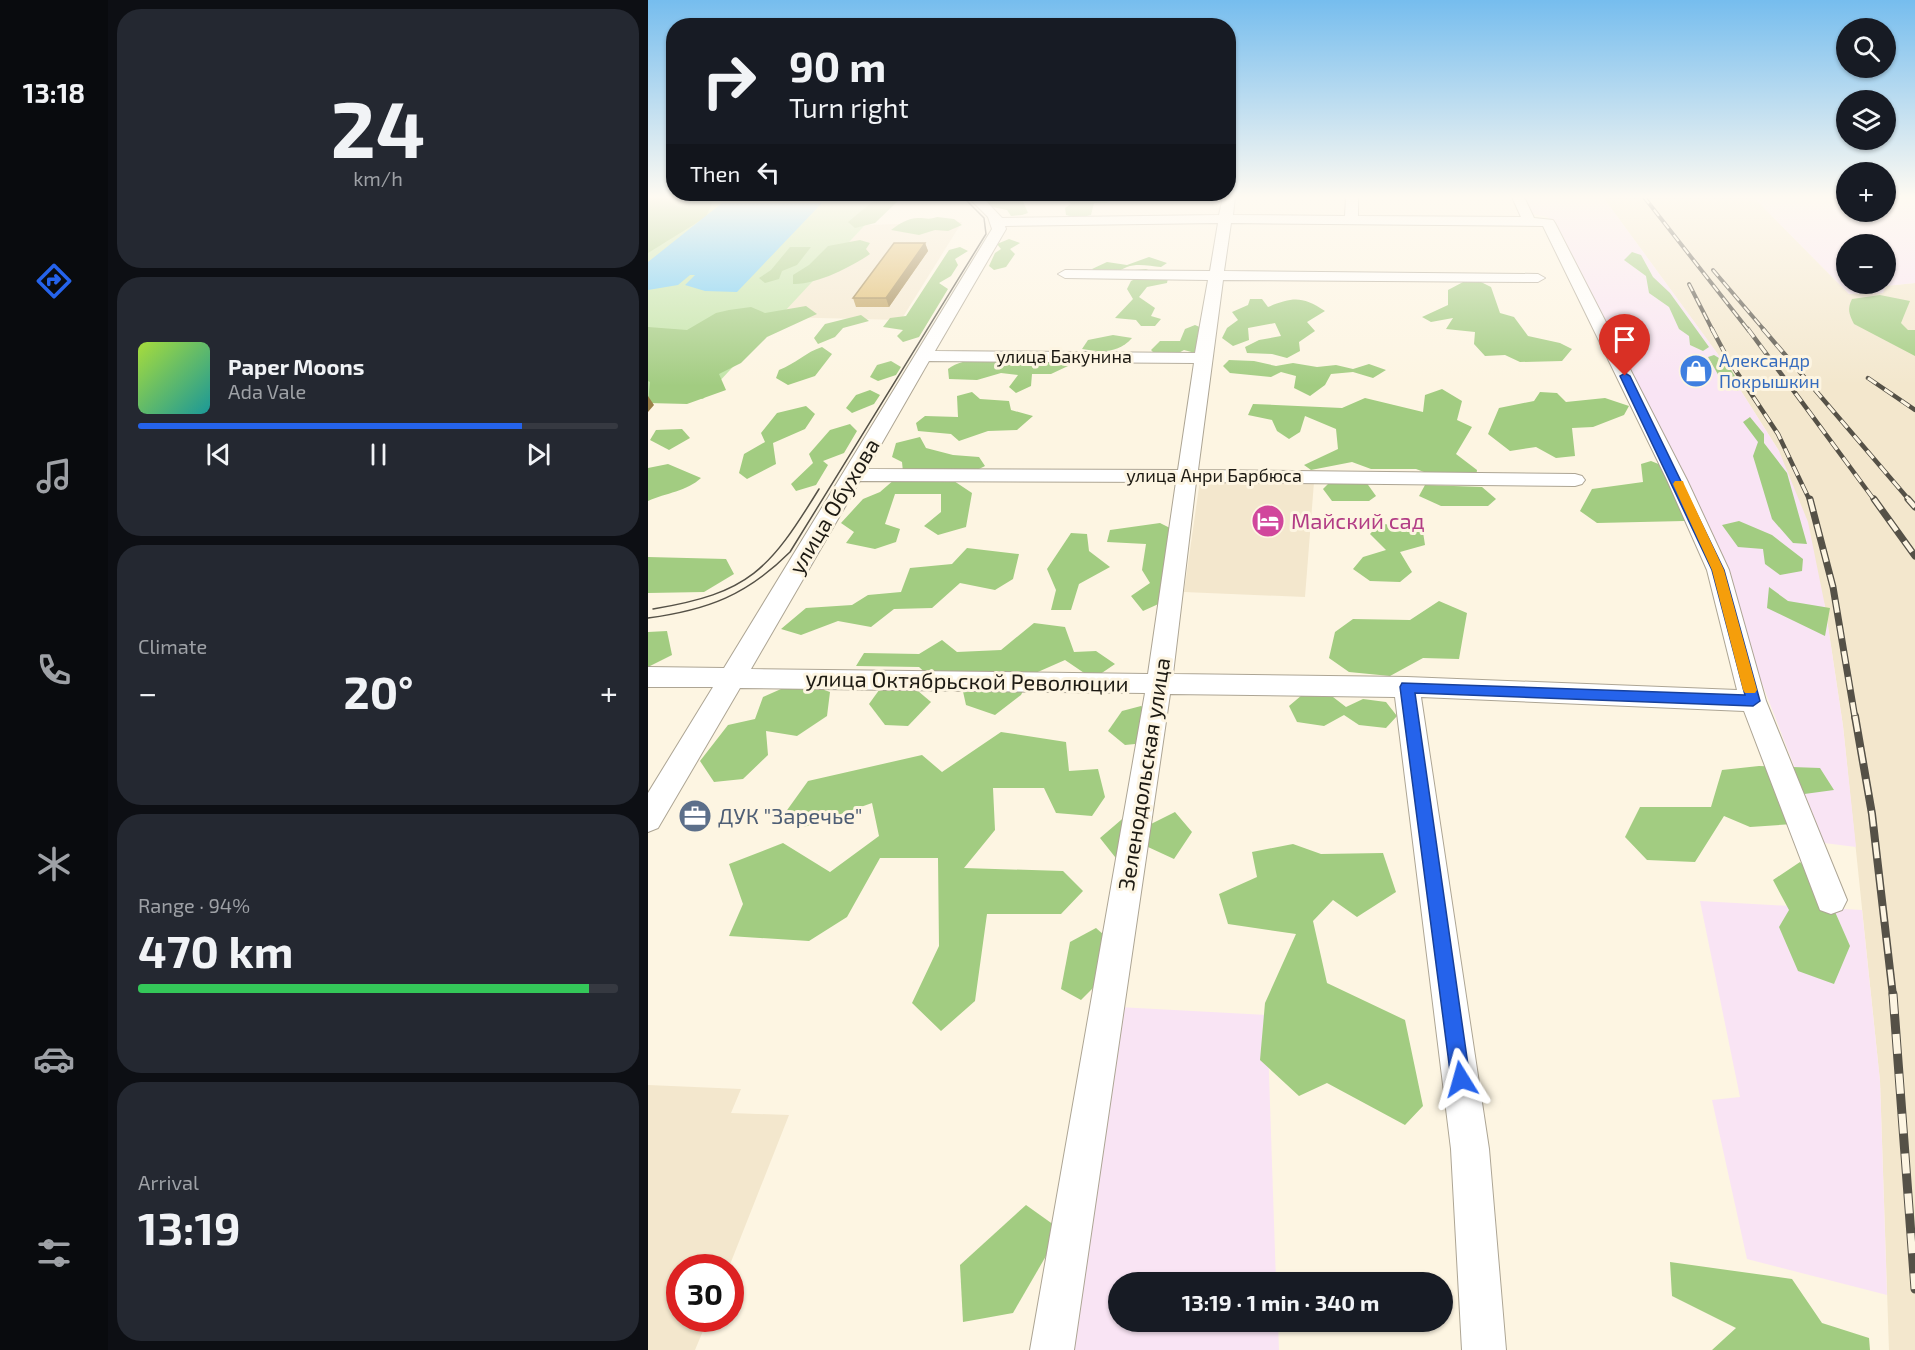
<!DOCTYPE html>
<meta charset="utf-8">
<style>
:root{--surface:#171b24;--page:#242831;--text:#f1f3f6;--muted:#9ea1a6;--line:#363941;--accent:#2563eb}
body{margin:0;font-family:"Exo 2",sans-serif;background:var(--page);color:var(--text);height:100vh;display:flex;flex-direction:column;font-size:22px;white-space:nowrap}
*{box-sizing:border-box;margin:0}
p{font-size:20px;color:var(--muted)}
.icon{flex:none;width:33px;height:33px;fill:none;stroke:currentColor;stroke-width:2;stroke-linecap:round;stroke-linejoin:round}
.map{position:relative;flex:1;overflow:hidden}
.details{display:flex;flex-direction:column;gap:9px;padding:9px;background:#0d0f14;width:540px}
.details>*{flex:none}
.top-card{position:absolute;left:18px;top:18px;width:570px;height:183px;border-radius:24px;box-shadow:0 2px 4px #0004;background:#171b24;color:var(--text);overflow:hidden}
.buttons{position:absolute;left:1188px;top:18px;display:grid;gap:12px}
.buttons a{display:grid;place-items:center;width:60px;height:60px;border-radius:50%;background:var(--surface);box-shadow:0 2px 4px #0004;font-size:30px}
.speed{position:absolute;left:18px;top:1254px;display:flex;gap:12px;font-size:30px;font-weight:700;text-align:center}
.speed>*{display:grid;place-content:center;width:78px;height:78px;border-radius:50%;background:var(--surface);box-shadow:0 2px 4px #0004;line-height:1}
.speed .limit{border:9px solid #d22;background:#fff;color:#111}
.pin{position:absolute;display:grid;place-items:center;width:51px;height:51px;color:#fff;margin:-62px -26px;border-radius:50% 50% 50% 0;rotate:-45deg;box-shadow:0 0 6px #0007}
.pin .icon{rotate:45deg}
.me{position:absolute;width:66px;margin:-33px;rotate:352deg;stroke-linejoin:round;filter:drop-shadow(0 0 4px #0008)}
.turn{display:flex;align-items:center;gap:21px;height:126px;padding:0 24px;font-size:27px}
.turn .icon{width:78px;height:78px;stroke-width:2.5}
.turn b{display:block;font-size:42px;line-height:51px}
.then{display:flex;align-items:center;height:57px;padding:0 24px;background:#0003;gap:12px;font-size:22px}
.big{font-size:45px;font-weight:700;line-height:1.1}
.details .tile{flex:1;display:flex;flex-direction:column;justify-content:center;gap:9px;min-width:0;padding:0 21px;border-radius:24px;background:var(--page)}
.details .dial{align-items:center;gap:0}
.dial b{font-size:78px;line-height:1}
.song{display:flex;align-items:center;gap:18px}
.cover{width:72px;height:72px;border-radius:9px;background:linear-gradient(135deg,hsl(80 70% 55%),hsl(180 70% 35%))}
.played{height:6px;border-radius:3px;background:linear-gradient(90deg,var(--accent) 80%,var(--line) 80%)}
.keys{display:flex;justify-content:space-around;direction:ltr}
.heat{display:flex;justify-content:space-between;align-items:center;font-size:33px;direction:ltr}
.charge{height:9px;border-radius:4px;background:linear-gradient(90deg,#34c759 94%,var(--line) 0)}
.trip{position:absolute;left:460px;top:1272px;width:345px;height:60px;border-radius:30px;background:var(--surface);box-shadow:0 2px 4px #0004;font-weight:700;line-height:60px;text-align:center}
main{display:flex;flex:1;min-height:0}
.menu{display:flex;flex-direction:column;width:108px;justify-content:space-around;align-items:center;background:#090b0e;color:var(--muted)}
.menu .icon{width:42px;height:42px}
.menu .on{color:var(--accent)}
.menu b{font-size:27px;color:var(--text)}
.map>svg:first-child{display:block}
</style>
<main>
<nav class="menu">
<b>13:18</b>
<svg class="icon on" aria-label="directions" viewBox="0 0 24 24"><path d="M12 3l9 9-9 9-9-9zM9 14v-3h6M13 9l2 2-2 2"/></svg>
<svg class="icon" aria-label="music" viewBox="0 0 24 24"><path d="M9 18V5l10-2v13"/><circle cx="6" cy="18" r="3"/><circle cx="16" cy="16" r="3"/></svg>
<svg class="icon" aria-label="phone" viewBox="0 0 24 24"><path d="M5 4h4l2 5-3 2q2 4 5 5l2-3 5 2v4C11 20 4 13 5 4z"/></svg>
<svg class="icon" aria-label="climate" viewBox="0 0 24 24"><path d="M12 3v18M4 7l16 10M4 17L20 7"/></svg>
<svg class="icon" aria-label="car" viewBox="0 0 24 24"><path d="M5 17H2v-5l4-1 3-4h7l3 4 3 1v5h-3M9 17h6M6 11h13"/><circle cx="7" cy="17" r="2"/><circle cx="17" cy="17" r="2"/></svg>
<svg class="icon" aria-label="filters" viewBox="0 0 24 24"><path d="M4 7h16M4 17h16"/><circle cx="9" cy="7" r="2"/><circle cx="15" cy="17" r="2"/></svg>
</nav>
<section class="details">
<div class="tile dial"><b>24</b><p>km/h</p></div>
<div class="tile">
<div class="song"><i class="cover"></i><div><b>Paper Moons</b><p>Ada Vale</p></div></div>
<div class="played"></div>
<div class="keys"><svg class="icon" aria-label="previous" viewBox="0 0 24 24"><path d="M18 5L8 12l10 7zM5 5v14"/></svg><svg class="icon" aria-label="pause" viewBox="0 0 24 24"><path d="M8 5v14M16 5v14"/></svg><svg class="icon" aria-label="next" viewBox="0 0 24 24"><path d="M6 5l10 7-10 7zM19 5v14"/></svg></div>
</div>
<div class="tile"><p>Climate</p>
<div class="heat"><a>−</a><b class="big">20°</b><a>+</a></div>
</div>
<div class="tile"><p>Range · 94%</p><b class="big">470 km</b><div class="charge"></div></div>
<div class="tile"><p>Arrival</p><b class="big">13:19</b></div>
</section>
<div class="map">
<svg width="1267" height="1350" viewBox="0 0 1267 1350">
<rect width="100%" height="100%" fill="#fdf5e2"/>
<g fill="#f3e7cd">
<polygon points="955,197 1105,197 1201,294 1237,286 1267,283 1267,1350 1241,1350 1232,1081 1195,726 1177,606 1131,451 1069,353"/>
<polygon points="314,222 253,320 130,317 217,225"/>
<polygon points="552,480 666,482 657,597 536,592"/>
<polygon points="0,1085 93,1089 83,1113 141,1115 81,1267 32,1268 32,1318 60,1319 47,1350 0,1350"/>
</g>
<g fill="#f9e4f4" fill-rule="evenodd">
<polygon points="873,197 955,197 1069,353 1131,451 1160,522 1177,606 1195,726 1208,847 1176,843 1092,627 969,350 900,217 880,213"/>
<path d="M1105 197H1198V212H1238V197H1267V283L1238 286 1235 293 1201 294ZM1198 244H1238V284H1198Z"/>
<polygon points="1052,901 1214,910 1232,1081 1239,1295 1099,1259 1064,1100 1092,1097"/>
<polygon points="470,1007 619,1015 628,1282 471,1282 471,1322 630,1322 631,1350 419,1350"/>
</g>
<polygon fill="#c1e4a7" points="0,197 238,197 217,225 55,399 0,399"/>
<g fill="#a2cc81">
<polygon points="0,197 105,197 98,200 65,201 58,217 0,253"/>
<polygon points="222,197 241,197 251,200 227,223 207,228 200,222 229,198"/>
<polygon points="329,197 373,197 380,213 374,215 363,216 359,210 340,206"/>
<polygon points="415,197 469,197 469,199 458,203 446,203 443,215 430,218 418,215 417,208 423,204"/>
<path d="M289 217 306 219 314 225 300 231 287 230 271 235 243 230C251 224 260 218 270 218 278 218 281 220 289 217Z"/>
<polygon points="361,239 372,243 362,249 367,254 358,267 346,270 341,266 347,253 353,249 349,244"/>
<path d="M212 240 222 243 218 249 222 254C203 267 168 285 145 284V275L161 265 180 246Z"/>
<polygon points="142,247 163,247 149,265 134,271 131,279 117,283 111,278 123,270"/>
<polygon points="312,247 320,251 307,259 310,265 303,276 291,283 300,289 271,337 255,342 249,336 255,330 235,327 242,318 258,316 301,250"/>
<polygon points="984,252 993,255 1005,277 1022,293 1061,347 1055,351 1042,345 1041,336 1031,329 1021,307 1001,293 998,276 976,260"/>
<path d="M501 257 519 263 513 267C502 266 489 263 479 267 464 273 460 282 444 269L459 262 479 265Z"/>
<polygon points="498,269 520,278 519,283 499,287 491,297 507,308 503,316 513,319 507,326 493,326 488,320 467,318 485,299 479,289 483,281 491,277 487,270"/>
<polygon points="817,281 831,281 843,287 852,313 866,317 880,336 912,343 924,349 914,361 872,362 857,355 837,356 826,344 827,332 798,329 805,318 783,322 774,317 800,305 800,290"/>
<path d="M1232 295 1262 301 1253 323 1260 330H1267V356L1206 324C1201 314 1199 309 1204 299Z"/>
<path d="M602 299H614L620 307C645 297 654 296 677 311L659 322 667 331 651 342 652 351 639 358 624 354 599 353 597 347 611 340 633 336 627 323 600 328 601 340 585 346 574 338 579 328 590 320 584 312 600 305Z"/>
<polygon points="158,306 169,314 119,337 93,363 71,374 78,390 39,404 0,403 2,382 0,381 0,327 39,330 68,313 81,310 103,307 117,313"/>
<polygon points="213,315 221,321 195,328 187,337 170,344 166,338 177,324"/>
<polygon points="547,325 554,328 553,349 547,353 536,350 525,356 509,356 503,350 512,341 532,341 537,329"/>
<path d="M465 335 484 338C470 354 453 352 434 349L440 340Z"/>
<path d="M174 347 184 354 167 376 140 385 128 378 131 370C147 364 158 352 174 347Z"/>
<polygon points="1066,355 1079,363 1094,388 1089,391 1076,385 1060,357"/>
<path d="M372 359H411L420 366 403 374H384L383 386 368 393 361 387 370 375 353 373 329 380 301 379 300 369C316 357 342 358 361 365Z"/>
<polygon points="581,360 606,361 628,366 645,363 669,367 688,365 705,369 721,364 738,370 725,378 705,372 683,374 677,385 662,396 646,388 648,376 633,372 623,377 582,373 575,366"/>
<polygon points="243,361 253,367 248,375 230,381 222,377 229,365"/>
<polygon points="794,389 814,401 809,420 824,427 808,454 829,470 828,477 792,478 768,469 723,469 704,462 663,470 656,465 690,449 688,429 657,416 652,432 641,439 629,431 624,420 600,415 605,404 694,408 717,398 775,412 777,395"/>
<polygon points="222,390 232,395 226,404 204,413 198,408 208,395"/>
<polygon points="324,392 332,399 361,401 363,410 385,416 369,430 340,431 311,441 303,434 270,431 268,423 277,416 310,417 309,396"/>
<polygon points="892,392 909,393 918,402 957,398 981,406 976,415 945,427 924,428 927,456 908,458 888,447 862,451 840,434 851,408 886,401"/>
<polygon points="158,406 167,414 157,429 125,443 128,464 99,479 91,473 96,454 117,442 113,433 129,413"/>
<polygon points="1102,417 1116,434 1116,443 1139,473 1159,544 1145,543 1124,519 1105,456 1110,442 1095,422"/>
<polygon points="202,424 209,431 196,453 175,461 180,465 168,485 148,491 143,484 165,463 161,454 182,430"/>
<polygon points="34,429 42,438 21,450 2,440 8,430"/>
<polygon points="272,437 278,448 305,455 331,457 337,466 323,473 255,472 254,462 244,457 248,443"/>
<polygon points="1003,461 1013,465 1039,512 1036,521 949,523 932,511 944,489 995,482 993,464"/>
<path d="M20 464 53 478C39 491 18 493 0 501V468Z"/>
<polygon points="247,479 303,479 324,493 318,527 290,535 276,526 293,512 293,494 247,494 237,524 252,529 248,542 227,549 198,543 206,532 193,523 215,499 232,492"/>
<polygon points="684,480 718,482 728,496 721,501 684,501 675,489"/>
<polygon points="777,485 834,487 848,499 840,506 793,506 771,496"/>
<polygon points="1091,521 1124,535 1155,559 1154,571 1132,575 1117,564 1115,549 1090,547 1074,525"/>
<polygon points="512,523 526,530 523,576 512,585 517,601 495,611 483,596 502,583 494,570 498,544 459,542 462,530"/>
<polygon points="732,523 775,532 777,545 752,552 764,572 752,582 722,581 705,569 715,557 738,550 722,534"/>
<polygon points="423,533 439,534 441,551 462,567 431,584 423,610 403,610 408,590 399,569"/>
<polygon points="319,548 371,554 365,579 347,590 312,583 284,608 246,609 223,627 190,621 153,635 133,629 158,608 204,605 220,595 253,592 262,568 304,564"/>
<polygon points="0,557 78,559 86,574 56,592 0,593"/>
<polygon points="1121,587 1140,601 1182,608 1177,636 1119,608"/>
<polygon points="791,601 819,613 811,659 775,658 742,676 701,672 681,658 687,632 705,619 762,620"/>
<polygon points="386,623 417,627 426,652 448,651 467,664 445,679 417,660 383,675 373,695 347,715 318,705 312,678 283,678 271,667 208,666 216,653 271,654 294,640 309,652 353,650"/>
<polygon points="19,631 24,655 0,667 0,632"/>
<polygon points="151,681 182,692 179,716 149,736 118,731 120,755 95,779 66,782 52,761 80,725 107,719 115,697"/>
<polygon points="263,685 283,702 260,726 237,725 221,704 234,686"/>
<polygon points="654,695 685,697 698,707 715,699 738,702 749,716 738,728 711,725 696,715 676,726 649,722 641,706"/>
<polygon points="493,706 511,718 507,742 477,745 460,731 474,711"/>
<polygon points="353,732 418,742 421,771 450,769 457,797 444,816 408,813 396,788 345,788 347,830 316,868 415,871 435,891 413,914 339,914 327,1001 293,1031 264,1003 291,946 290,858 232,858 199,917 161,941 81,936 95,904 81,864 135,843 182,872 231,836 224,803 156,827 137,813 160,781 274,755 294,772"/>
<polygon points="1111,766 1172,768 1186,790 1149,795 1145,824 1102,827 1076,816 1047,862 999,860 977,837 992,807 1063,807 1074,770"/>
<polygon points="527,812 544,832 526,859 500,847 471,862 452,838 480,814 501,825"/>
<polygon points="645,844 673,854 735,853 748,892 709,917 685,900 665,921 679,983 757,1020 775,1106 757,1125 679,1083 651,1096 612,1060 617,1003 648,934 580,924 571,894 609,877 604,852"/>
<polygon points="1152,862 1177,889 1202,946 1186,984 1150,971 1131,927 1141,910 1125,880"/>
<polygon points="448,928 465,943 458,975 433,1000 413,989 422,942"/>
<polygon points="378,1205 413,1230 365,1313 315,1322 312,1265"/>
<polygon points="1022,1262 1144,1279 1174,1323 1221,1338 1222,1350 1064,1350 1088,1328 1024,1296"/>
</g>
<polygon fill="#6bcaf6" points="74,203 174,203 89,292 57,291 37,285 47,275 42,275 30,285 0,290 0,262"/>
<g fill="none" stroke-linecap="round" stroke-linejoin="round">
<defs>
<path id="minor" d="M320 197H334L354 218 571 215 575 197H587L585 215 697 216 698 197H710V216L873 217 864 197H876L886 218 905 220 907 223 1039 480 1081 570 1118 701 1199 900 1194 910 1183 914 1172 910 1096 711 773 697 841 1149 858 1350H814L803 1149 747 697 522 694 426 1350H382L497 693 92 688 10 828 0 832V793L65 687H0V667L76 668 344 229 340 217ZM570 223 562 271 417 270 410 274 417 278 560 280 547 353 287 351 358 229 357 226ZM583 223 895 226 1019 480 1059 570 1089 690 759 677 525 674 548 482 927 486 934 484 937 480 934 476 927 474 550 470 575 280 890 282 897 278 890 274 576 271ZM281 361 546 363 530 470 219 469ZM212 481 528 482 500 674 103 669Z"/>
</defs>
<use href="#minor" stroke="#ada594" stroke-width="2"/>
<use href="#minor" fill="#fff" fill-rule="evenodd"/>
<g stroke="#555147" stroke-width="1.5">
<path d="M5 609C102 593 121 570 171 489"/>
<path d="M0 618C60 610 99 595 142 552L338 234 336 218 315 197"/>
</g>
<defs>
<g id="rail-far4">
<polyline points="996,197 1101,331"/>
<polyline points="1065,270 1117,331"/>
<polyline points="1041,284 1065,331"/>
</g>
<g id="rail-far3">
<polyline points="1064,329 1080,359 1130,434 1162,501"/>
<polyline points="1100,329 1227,501"/>
<polyline points="1115,329 1262,501"/>
<polyline points="1220,378 1267,410"/>
</g>
<g id="rail-far2">
<polyline points="1162,499 1185,587 1207,718"/>
<polyline points="1226,499 1267,556"/>
<polyline points="1260,499 1267,507"/>
</g>
<polyline id="rail-far1" points="1207,716 1224,814 1245,996"/>
<polyline id="rail" points="1245,994 1267,1289"/>
</defs>
<use href="#rail-far4" stroke="#555147" stroke-width="4"/>
<use href="#rail-far3" stroke="#555147" stroke-width="4.5"/>
<use href="#rail-far2" stroke="#555147" stroke-width="7"/>
<use href="#rail-far1" stroke="#555147" stroke-width="8"/>
<use href="#rail" stroke="#555147" stroke-width="9"/>
<use href="#rail-far4" stroke="#fdf5e2" stroke-width="2" stroke-dasharray="8" stroke-linecap="butt"/>
<use href="#rail-far3" stroke="#fdf5e2" stroke-width="3" stroke-dasharray="10" stroke-linecap="butt"/>
<use href="#rail-far2" stroke="#fdf5e2" stroke-width="4.5" stroke-dasharray="13" stroke-linecap="butt"/>
<use href="#rail-far1" stroke="#fdf5e2" stroke-width="5" stroke-dasharray="16" stroke-linecap="butt"/>
<use href="#rail" stroke="#fdf5e2" stroke-width="7" stroke-dasharray="20" stroke-linecap="butt"/>
</g>
<polygon fill="#bd9d57" points="277,243 280,251 241,307 208,307 205,298"/>
<g fill="#9a8047">
<polygon points="277,243 280,251 241,307 238,298"/>
<polygon points="0,396 6,405 0,412"/>
</g>
<polygon fill="#dcb765" stroke="#9a8047" stroke-width="1.5" points="246,243 277,243 238,298 205,298"/>
<linearGradient id="sky" x2="0" y2="1"><stop stop-color="#76bdee"/><stop offset="0.51" stop-color="#fefaf2"/><stop offset="1" stop-color="#fefaf2" stop-opacity="0"/></linearGradient>
<rect width="1267" height="386" fill="url(#sky)"/>
<polygon fill="#2563eb" stroke="#184099" stroke-width="1.5" points="977,373 982,376 1076,570 1112,701 1105,706 767,693 822,1079 819,1086 813,1089 806,1086 803,1079 752,687 754,683 1097,695 1064,570 972,376"/>
<polygon fill="#f59e0b" points="1027,481 1035,481 1036,484 1076,570 1109,690 1107,693 1097,693 1095,690 1064,570 1025,484"/>
<defs>
<symbol id="shop-disc" viewBox="-11 -11 22 22"><circle r="9.5" fill="#3f7fe0" stroke="#fdf5e2"/><path d="M-5-2.5h2.3a2.7 3.5 0 0 1 5.4 0H5L5.5 6h-11ZM-1.5-2.5h3a1.5 2.3 0 0 0-3 0Z" fill="#fff"/></symbol>
<symbol id="hotel-disc" viewBox="-11 -11 22 22"><circle r="9.5" fill="#d1479c" stroke="#fdf5e2"/><path d="M-6-4.5h1.5V1H6V5H4.5V3h-9V5H-6ZM-4 0a1.8 1.8 0 1 1 3.6 0ZM.5 0V-2.5h3Q6-2.5 6 0Z" fill="#fff"/></symbol>
<symbol id="office-disc" viewBox="-11 -11 22 22"><circle r="9.5" fill="#5c6f8a" stroke="#fdf5e2"/><path d="M-6-3h4V-5.5h4V-3h4V5H-6ZM-1-4.5V-3h2v-1.5ZM-6 0V1H6V0Z" fill="#fff"/></symbol>
</defs>
<g fill-rule="evenodd">
<use href="#shop-disc" x="1029" y="352" width="38" height="38"/>
<use href="#hotel-disc" x="601" y="502" width="38" height="38"/>
<use href="#office-disc" x="28" y="797" width="38" height="38"/>
</g>
<g text-anchor="middle" stroke-width="6" stroke-linejoin="round" paint-order="stroke">
<g font-size="18" fill="#1d1a13" stroke="#fdf5e2">
<text x="416" y="363">улица Бакунина</text>
<text x="566" y="482">улица Анри Барбюса</text>
</g>
<g font-size="18" fill="#366cbe" stroke="#fdf5e2" text-anchor="start">
<text x="1071" y="367">Александр<tspan x="1071" dy="21">Покрышкин</tspan></text>
</g>
<g font-size="22" fill="#1d1a13" stroke="#fdf5e2">
<text transform="translate(186 506) rotate(-59)" y="8">улица Обухова</text>
<text transform="translate(319 681) rotate(1)" y="8">улица Октябрьской Революции</text>
<text transform="translate(496 774) rotate(-81)" y="8">Зеленодольская улица</text>
</g>
<g font-size="22" fill="#b23c85" stroke="#fdf5e2" text-anchor="start">
<text x="643" y="529">Майский сад</text>
</g>
<g font-size="22" fill="#4e5e75" stroke="#fdf5e2" text-anchor="start">
<text x="70" y="824">ДУК "Заречье"</text>
</g>
</g>
</svg>
<div class="buttons">
<a><svg class="icon" aria-label="search" viewBox="0 0 24 24"><circle cx="10" cy="10" r="6"/><path d="M15 15l6 6"/></svg></a>
<a><svg class="icon" aria-label="layers" viewBox="0 0 24 24"><path d="M12 4l9 5-9 5-9-5zM3 14l9 5 9-5"/></svg></a>
<a>+</a>
<a>−</a>
</div>
<div class="speed"><div class="limit">30</div></div>
<div class="pin" style="left:977px;top:376px;background:#d93025"><svg class="icon" aria-label="arrive" viewBox="0 0 24 24"><path d="M6 21V4h12l-3 4 3 4H6"/></svg></div>
<svg class="me" style="left:813px;top:1079px" viewBox="-20 -20 40 40"><path d="M0-17L14 15 0 8-14 15z" fill="#2563eb" stroke="#fff" stroke-width="4"/></svg>
<div class="trip">13:19 · 1 min · 340 m</div>
<div class="top-card">
<div class="turn"><svg class="icon" aria-label="right" viewBox="0 0 24 24"><path d="M7 20v-9h11M14 6l5 5-5 5"/></svg><div><b>90 m</b>Turn right</div></div>
<div class="then">Then<svg class="icon" aria-label="left" viewBox="0 0 24 24"><path d="M17 20v-9H6M10 6l-5 5 5 5"/></svg></div>
</div>
</div>
</main>
